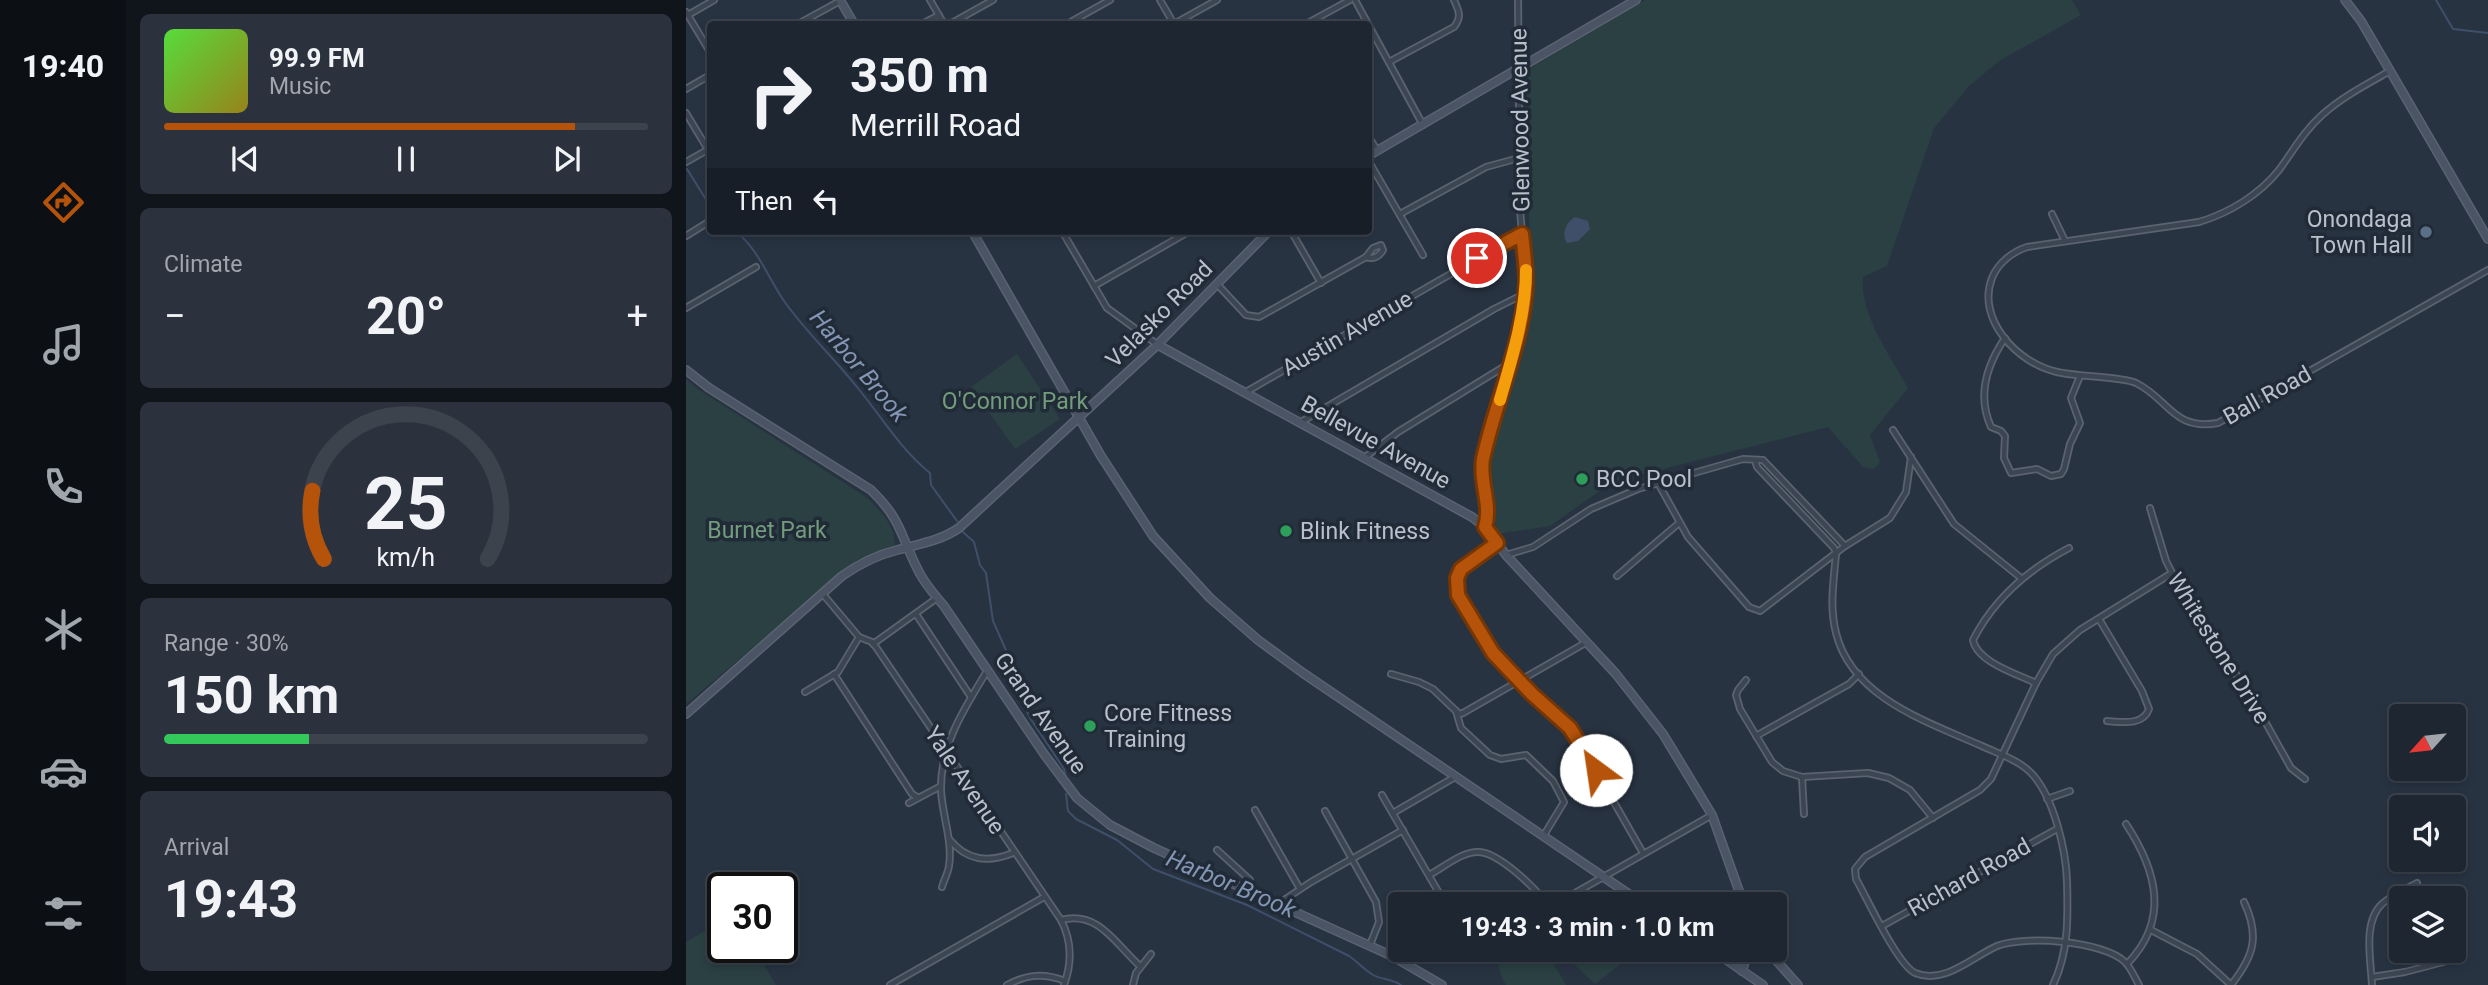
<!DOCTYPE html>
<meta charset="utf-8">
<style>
:root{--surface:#1e2632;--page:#2b323e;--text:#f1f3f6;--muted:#a1a5ac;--line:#3c434d;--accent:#b45309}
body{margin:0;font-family:Roboto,sans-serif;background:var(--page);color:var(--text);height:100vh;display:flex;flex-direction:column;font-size:26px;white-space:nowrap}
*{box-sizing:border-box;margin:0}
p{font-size:23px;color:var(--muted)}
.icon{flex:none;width:38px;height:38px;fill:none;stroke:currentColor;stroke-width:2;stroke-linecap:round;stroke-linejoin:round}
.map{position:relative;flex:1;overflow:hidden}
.sheet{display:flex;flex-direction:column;gap:14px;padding:14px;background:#10151c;width:560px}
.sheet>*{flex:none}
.guide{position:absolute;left:21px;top:21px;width:665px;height:214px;border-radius:7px;box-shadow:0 4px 10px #0003,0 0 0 2px var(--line);background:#1e2632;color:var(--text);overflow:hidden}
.needle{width:46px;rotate:243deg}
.fabs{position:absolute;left:1703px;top:704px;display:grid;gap:14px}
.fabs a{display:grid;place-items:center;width:77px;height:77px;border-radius:7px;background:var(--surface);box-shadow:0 4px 10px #0003,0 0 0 2px var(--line);font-size:35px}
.speed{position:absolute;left:21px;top:872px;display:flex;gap:14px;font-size:35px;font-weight:700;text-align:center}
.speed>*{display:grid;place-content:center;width:91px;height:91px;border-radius:50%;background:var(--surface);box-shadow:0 4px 10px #0003,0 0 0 2px var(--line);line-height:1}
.speed .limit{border:4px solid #111;border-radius:10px;background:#fff;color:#111}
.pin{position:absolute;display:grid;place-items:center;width:60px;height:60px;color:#fff;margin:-30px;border:4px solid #fff;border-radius:50%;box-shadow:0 2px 7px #0007}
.me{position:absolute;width:77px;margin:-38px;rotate:329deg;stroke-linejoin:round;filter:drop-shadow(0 0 5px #0008)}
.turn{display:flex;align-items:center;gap:24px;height:147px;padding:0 28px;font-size:32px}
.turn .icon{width:91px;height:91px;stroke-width:2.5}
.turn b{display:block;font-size:49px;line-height:60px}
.then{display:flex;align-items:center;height:66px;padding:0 28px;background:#0003;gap:14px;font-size:26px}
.big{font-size:52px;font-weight:700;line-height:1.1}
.sheet .tile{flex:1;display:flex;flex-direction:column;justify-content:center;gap:10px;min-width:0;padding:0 24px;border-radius:10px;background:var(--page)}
.sheet .dial{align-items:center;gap:0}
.dial svg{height:182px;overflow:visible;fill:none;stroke:var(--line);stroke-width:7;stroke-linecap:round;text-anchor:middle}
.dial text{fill:var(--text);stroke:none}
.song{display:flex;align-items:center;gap:21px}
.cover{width:84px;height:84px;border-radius:10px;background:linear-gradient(135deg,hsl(110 70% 55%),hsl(50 70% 35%))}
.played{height:7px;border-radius:4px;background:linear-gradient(90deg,var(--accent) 85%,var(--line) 85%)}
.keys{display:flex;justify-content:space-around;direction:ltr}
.heat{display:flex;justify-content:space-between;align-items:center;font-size:38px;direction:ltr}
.charge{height:10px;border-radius:5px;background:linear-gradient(90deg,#34c759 30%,var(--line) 0)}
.trip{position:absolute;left:702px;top:892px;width:399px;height:70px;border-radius:7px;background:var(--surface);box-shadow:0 4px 10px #0003,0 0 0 2px var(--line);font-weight:700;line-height:70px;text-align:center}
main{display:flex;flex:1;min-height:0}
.menu{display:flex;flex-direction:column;width:126px;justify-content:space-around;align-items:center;background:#0c0f14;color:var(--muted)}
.menu .icon{width:49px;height:49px}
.menu .on{color:var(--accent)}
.menu b{font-size:32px;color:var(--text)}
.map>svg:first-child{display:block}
</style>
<main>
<nav class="menu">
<b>19:40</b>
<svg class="icon on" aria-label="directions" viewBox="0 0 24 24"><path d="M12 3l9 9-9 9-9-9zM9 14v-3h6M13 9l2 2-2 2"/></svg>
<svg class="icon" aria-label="music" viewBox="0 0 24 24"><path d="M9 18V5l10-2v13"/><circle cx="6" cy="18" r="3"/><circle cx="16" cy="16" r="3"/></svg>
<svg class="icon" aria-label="phone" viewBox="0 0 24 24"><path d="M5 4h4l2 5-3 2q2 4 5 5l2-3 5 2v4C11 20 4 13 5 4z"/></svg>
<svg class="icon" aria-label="climate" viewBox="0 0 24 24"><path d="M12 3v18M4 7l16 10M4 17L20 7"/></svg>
<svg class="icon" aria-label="car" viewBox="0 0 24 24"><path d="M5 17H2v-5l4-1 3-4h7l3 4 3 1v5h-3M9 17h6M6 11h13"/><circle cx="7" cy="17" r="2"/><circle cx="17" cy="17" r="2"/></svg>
<svg class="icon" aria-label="filters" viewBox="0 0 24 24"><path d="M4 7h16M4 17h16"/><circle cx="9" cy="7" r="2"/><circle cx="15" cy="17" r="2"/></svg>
</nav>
<section class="sheet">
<div class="tile">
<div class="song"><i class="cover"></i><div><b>99.9 FM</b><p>Music</p></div></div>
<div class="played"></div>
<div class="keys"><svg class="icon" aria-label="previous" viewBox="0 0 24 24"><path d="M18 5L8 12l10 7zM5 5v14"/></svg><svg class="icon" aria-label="pause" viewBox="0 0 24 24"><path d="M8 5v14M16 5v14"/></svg><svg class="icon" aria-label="next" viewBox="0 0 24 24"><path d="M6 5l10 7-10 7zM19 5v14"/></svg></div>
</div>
<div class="tile"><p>Climate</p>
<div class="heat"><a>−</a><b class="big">20°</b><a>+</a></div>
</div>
<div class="tile dial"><svg viewBox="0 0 100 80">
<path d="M14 69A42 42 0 1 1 86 69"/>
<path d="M14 69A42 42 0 0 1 9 39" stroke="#b45309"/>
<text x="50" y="56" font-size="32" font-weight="700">25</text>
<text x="50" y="72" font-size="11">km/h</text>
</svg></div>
<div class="tile"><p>Range · 30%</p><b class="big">150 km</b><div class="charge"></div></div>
<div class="tile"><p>Arrival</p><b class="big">19:43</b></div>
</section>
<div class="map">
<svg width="1802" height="985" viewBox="0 0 1802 985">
<rect width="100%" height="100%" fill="#283342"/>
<g fill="#2a4043">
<path d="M959 0H1386L1395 15 1313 61 1282 87 1248 128 1201 266 1177 277C1174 316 1204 355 1222 388L1184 435 1194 462 1188 469 1177 467 1142 427 950 476 915 490 864 526 811 534 801 467 846 295 838 72Z"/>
<polygon points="331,354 374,419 329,449 285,387"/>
<path d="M0 379 10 388 180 497C194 510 209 525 209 545L170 561 0 704Z"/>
<polygon points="37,920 37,947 67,947 90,985 0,985 0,942"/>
<path d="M815 950H860L880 985H820C813 972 811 965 815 950Z"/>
<polygon points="873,950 941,950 935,964 909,984"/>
</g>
<path fill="#3f4f6a" d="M889 217 902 221 904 229 892 241 881 243C875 234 880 222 889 217Z"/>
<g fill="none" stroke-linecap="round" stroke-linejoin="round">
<g stroke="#3f4f6a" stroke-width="2">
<polyline points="1750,0 1767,29 1802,33"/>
<polyline points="1,169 24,206"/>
<path d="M49 231C72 248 82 278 98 301 120 332 148 358 171 387 195 416 215 450 244 473L245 485 271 521"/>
<polyline points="277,532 288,542 294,565 300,573 307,621 332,677 333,692 344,718 378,769 380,778"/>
<path d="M380 794 382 811 390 819 431 840 467 869 561 905 663 956C671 961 678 970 687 975 696 980 705 978 715 985"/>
</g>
<defs>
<g id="street">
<polyline points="244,0 258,24"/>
<polyline points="474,0 488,24"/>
<polyline points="669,0 737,125"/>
<polyline points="0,12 24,52"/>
<polyline points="2,15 28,0"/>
<polyline points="112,24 154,1"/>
<polyline points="236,24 253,15"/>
<polyline points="264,24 307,0"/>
<polyline points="381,24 424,0"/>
<polyline points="488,24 531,0"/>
<polyline points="620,24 664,0"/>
<path d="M703 62 768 27C776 17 773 11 768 0"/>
<path d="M1704 71C1681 84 1656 97 1636 115 1618 131 1607 151 1593 170 1573 195 1543 213 1513 222L1341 247C1326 252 1312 263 1306 278 1290 319 1331 363 1371 372 1391 377 1434 376 1450 383 1483 399 1487 431 1532 423L1802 270"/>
<polyline points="0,89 24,75"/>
<polyline points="0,113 24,153"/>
<polyline points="682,136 691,150"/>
<polyline points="682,160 737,255"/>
<polyline points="0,162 23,149"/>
<polyline points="714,214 800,167 833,158"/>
<polyline points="1366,214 1379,241"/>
<polyline points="376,231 421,308 472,345"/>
<polyline points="605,231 635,283"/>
<polyline points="0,236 24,221"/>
<path d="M695 245 697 250C694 256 687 260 680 257L687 248Z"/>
<polyline points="531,284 560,315 573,317 680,257"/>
<polyline points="408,286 504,231"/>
<polyline points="0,308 70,267"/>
<path d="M1319 338C1300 366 1291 396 1305 427L1315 431 1319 436 1318 458 1325 473 1351 469 1365 476 1375 474 1378 469 1384 444 1394 423 1385 398 1394 376"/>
<polyline points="560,392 754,280 836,234"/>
<polyline points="615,422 808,309 838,294"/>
<polyline points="1207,430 1268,524 1335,578"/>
<polyline points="678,458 712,432 824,363"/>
<path d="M1069 460 1071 467 1148 548 1150 553C1148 581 1143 605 1150 633 1166 698 1242 722 1296 746 1313 754 1335 761 1347 775 1368 799 1380 850 1381 881 1382 917 1383 952 1367 985"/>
<polyline points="972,483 1002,537 1063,607 1074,611 1159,546 1204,518 1220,492 1225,457"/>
<polyline points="1464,508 1480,561 1496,592 1567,700 1605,768 1619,779"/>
<path d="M799 527C807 504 794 481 798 458L827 353 840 284 834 209 832 0"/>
<path d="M811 543C799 551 778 560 772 574 766 589 778 606 785 619 811 663 846 695 884 728L893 741 957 853"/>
<polyline points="820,555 847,547 905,509 952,489 1057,459 1077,460 1159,546"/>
<polyline points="931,576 993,523"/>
<path d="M136 593 173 637 186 642 190 647 375 920C386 941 386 963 378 985"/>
<polyline points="230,614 285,697"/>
<path d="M1413 619 1456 691 1463 709C1457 726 1436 722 1421 721"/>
<polyline points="187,644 251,598"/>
<polyline points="148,674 226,794 231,797"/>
<polyline points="705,674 733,682 747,689 770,711 775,728 804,755 815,759 840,755 867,781 878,802 858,835"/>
<polyline points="1060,680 1052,690 1050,695 1054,709 1086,762 1097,771 1116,777 1182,773 1203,778 1224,790 1247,818"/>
<path d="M1350 683C1331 674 1291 662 1287 640 1308 599 1343 569 1383 548"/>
<polyline points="119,692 152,672 173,637"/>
<polyline points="770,711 773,714 777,713 901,642"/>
<polyline points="1070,736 1163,684 1173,674"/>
<polyline points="1116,777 1118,814"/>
<polyline points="696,795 760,905"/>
<polyline points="1361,799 1384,791"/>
<polyline points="223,803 255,786"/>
<polyline points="569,810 614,889"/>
<polyline points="639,811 690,902 693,922 684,945"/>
<polyline points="707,813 769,777"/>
<path d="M1440 824C1471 871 1484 920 1441 964"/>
<path d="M263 839C281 861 302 863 327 853"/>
<polyline points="531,850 564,880 560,889"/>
<path d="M743 875C757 868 776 851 793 852 813 853 850 888 861 905"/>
<path d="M256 887C258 880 262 873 263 866 267 841 256 815 255 790 254 745 278 709 301 671"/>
<polyline points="592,904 625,882 717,830"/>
<polyline points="868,905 1026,815"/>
<path d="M375 920C413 910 430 945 454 966"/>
<polyline points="1196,926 1371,829"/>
<polyline points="1465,930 1511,954 1545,985"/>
<polyline points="1686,977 1719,972 1761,961"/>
<polyline points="204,985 358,897"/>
<path d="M321 985C342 974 358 973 379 981"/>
<polyline points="447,985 450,973 465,954"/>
<path d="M1453 985C1449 978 1445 968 1439 962 1418 941 1338 935 1311 946 1286 957 1259 985 1229 973 1211 964 1181 898 1170 879L1169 869 1179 857 1294 790 1305 779 1350 683 1367 654 1394 630 1486 573"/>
<path d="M1545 985C1568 956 1574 936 1558 902"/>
<path d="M1686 985C1685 961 1676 921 1697 903 1707 895 1720 889 1731 883"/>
</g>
<g id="secondary">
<polyline points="154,0 168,24"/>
<polyline points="1659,0 1675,21 1802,239"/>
<polyline points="682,156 950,0"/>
<polyline points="286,231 415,456 467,536 524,598 572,640 617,673 959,905"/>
<polyline points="472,345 786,517 799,527 820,555 930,674 977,734 1026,815 1058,905"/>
<path d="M0 370 23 388 185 490C216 520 214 535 232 570 238 583 248 594 258 606L358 754 391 798 424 825 468 848 706 956 756 985"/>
<path d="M0 714 156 576C173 564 191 555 211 550 233 544 254 541 273 528L469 347 583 231"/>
<polyline points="1026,950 1077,985"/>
<polyline points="1081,950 1112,985"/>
<polyline points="1056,971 1063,950"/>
</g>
</defs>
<use href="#street" stroke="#5a636f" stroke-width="8"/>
<use href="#secondary" stroke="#5a636f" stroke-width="10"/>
<use href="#street" stroke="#3c4552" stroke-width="4.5"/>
<use href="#secondary" stroke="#4a5465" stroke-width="7"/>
</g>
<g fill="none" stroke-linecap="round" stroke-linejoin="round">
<defs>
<path id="route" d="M791 258 836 234C838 250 840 266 840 282 838 341 809 402 797 459 793 482 806 504 799 527L811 543 775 569 771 578 772 595 807 653 846 694 884 728 910 770"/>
</defs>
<use href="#route" stroke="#753606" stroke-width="18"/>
<use href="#route" stroke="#b45309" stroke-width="12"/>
<path stroke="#f59e0b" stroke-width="12" d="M814 400C826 358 840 313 840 270"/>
</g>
<circle fill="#5c6f8a" stroke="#212a37" stroke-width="2.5" cx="1740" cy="232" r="7"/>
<g fill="#2e9e5b" stroke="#212a37" stroke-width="2.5">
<circle cx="896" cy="479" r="7"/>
<circle cx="600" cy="531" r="7"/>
<circle cx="404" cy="726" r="7"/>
</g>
<g text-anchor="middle" stroke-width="7" stroke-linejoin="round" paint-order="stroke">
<g font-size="23" fill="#b9c0cc" stroke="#212a37">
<text transform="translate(834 120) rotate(-91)" y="8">Glenwood Avenue</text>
<text transform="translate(473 314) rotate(-45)" y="8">Velasko Road</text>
<text transform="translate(661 333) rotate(-30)" y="8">Austin Avenue</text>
<text transform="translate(1581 395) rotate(-29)" y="8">Ball Road</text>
<text transform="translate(690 442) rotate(29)" y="8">Bellevue Avenue</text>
<text transform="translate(1533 648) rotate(58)" y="8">Whitestone Drive</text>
<text transform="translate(355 713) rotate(55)" y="8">Grand Avenue</text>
<text transform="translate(279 780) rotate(56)" y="8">Yale Avenue</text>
<text transform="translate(1283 877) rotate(-29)" y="8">Richard Road</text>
</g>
<g font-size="23" fill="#b9c0cc" stroke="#212a37" text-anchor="start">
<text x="1726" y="227" text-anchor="end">Onondaga<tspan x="1726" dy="26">Town Hall</tspan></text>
<text x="910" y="487">BCC Pool</text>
<text x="614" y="539">Blink Fitness</text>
<text x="418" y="721">Core Fitness<tspan x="418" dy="26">Training</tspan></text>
</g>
<g font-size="23" fill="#729c7c" stroke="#212a37">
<text x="329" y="409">O'Connor Park</text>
<text x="81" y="538">Burnet Park</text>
</g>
<g font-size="24" font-style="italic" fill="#8295b2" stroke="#212a37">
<text transform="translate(173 366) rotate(50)" y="8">Harbor Brook</text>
<text transform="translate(545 884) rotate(23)" y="8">Harbor Brook</text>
</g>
</g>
</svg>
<div class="fabs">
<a><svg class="needle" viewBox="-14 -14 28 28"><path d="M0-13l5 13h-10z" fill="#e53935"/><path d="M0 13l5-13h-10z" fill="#a1a5ac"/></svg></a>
<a><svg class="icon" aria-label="sound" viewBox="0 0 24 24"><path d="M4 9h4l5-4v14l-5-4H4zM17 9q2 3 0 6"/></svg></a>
<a><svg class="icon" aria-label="layers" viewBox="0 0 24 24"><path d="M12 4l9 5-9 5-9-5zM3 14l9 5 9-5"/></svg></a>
</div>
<div class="speed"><div class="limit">30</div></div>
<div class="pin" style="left:791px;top:258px;background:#d93025"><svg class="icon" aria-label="arrive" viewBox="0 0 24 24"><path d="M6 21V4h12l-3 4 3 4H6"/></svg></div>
<svg class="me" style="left:910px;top:770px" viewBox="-20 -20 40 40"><circle r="19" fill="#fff"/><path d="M0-13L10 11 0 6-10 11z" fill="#b45309"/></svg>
<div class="trip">19:43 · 3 min · 1.0 km</div>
<div class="guide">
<div class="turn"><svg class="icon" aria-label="right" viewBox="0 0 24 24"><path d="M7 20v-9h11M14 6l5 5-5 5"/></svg><div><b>350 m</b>Merrill Road</div></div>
<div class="then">Then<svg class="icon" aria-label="left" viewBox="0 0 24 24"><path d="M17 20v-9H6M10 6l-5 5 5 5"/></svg></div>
</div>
</div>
</main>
